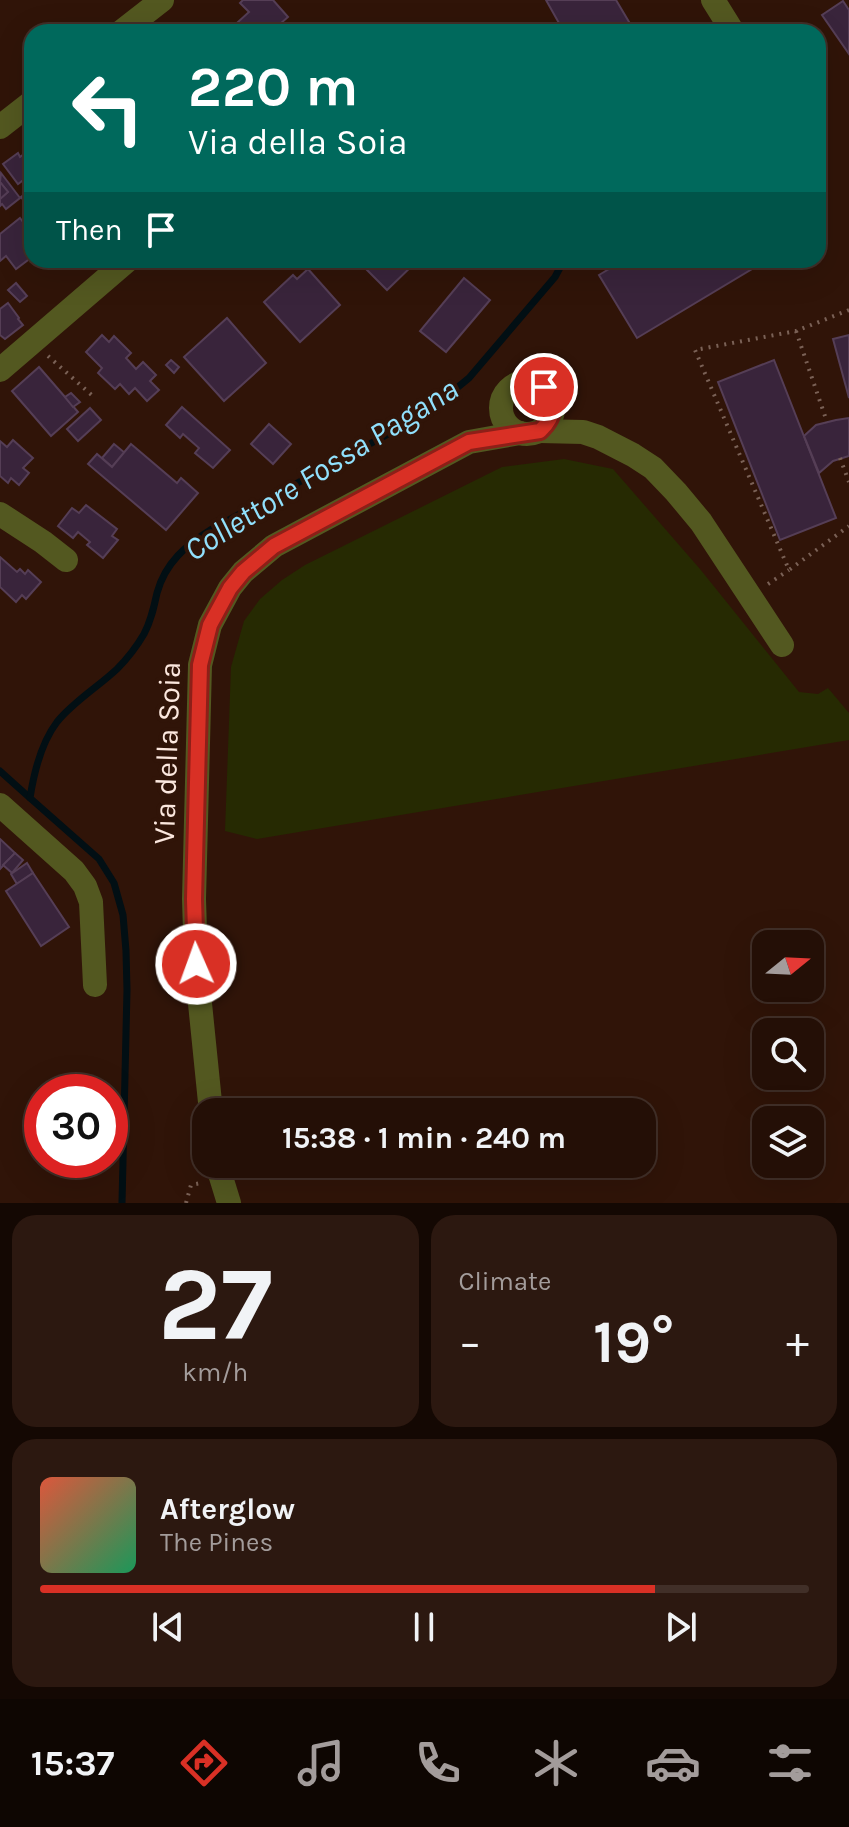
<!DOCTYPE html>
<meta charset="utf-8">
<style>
:root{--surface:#240f06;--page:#2c1810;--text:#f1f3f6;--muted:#a39c9b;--line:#412f28;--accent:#d93025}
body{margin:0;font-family:Karla,sans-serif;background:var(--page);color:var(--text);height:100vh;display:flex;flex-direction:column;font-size:30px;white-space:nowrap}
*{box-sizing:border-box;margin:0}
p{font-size:26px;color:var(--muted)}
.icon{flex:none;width:44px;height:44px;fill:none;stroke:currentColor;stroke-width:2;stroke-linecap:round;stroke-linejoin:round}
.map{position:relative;height:1203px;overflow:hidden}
.sheet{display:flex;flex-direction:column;gap:12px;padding:12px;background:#140803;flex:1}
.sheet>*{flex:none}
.hud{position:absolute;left:24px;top:24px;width:802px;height:244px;border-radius:24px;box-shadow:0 8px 32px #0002,0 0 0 2px var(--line);background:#00695c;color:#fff;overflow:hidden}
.needle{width:52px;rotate:72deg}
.tools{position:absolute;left:752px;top:930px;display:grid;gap:16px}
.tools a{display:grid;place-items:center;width:72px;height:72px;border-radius:16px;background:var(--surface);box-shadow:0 8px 32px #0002,0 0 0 2px var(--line);font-size:40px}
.speed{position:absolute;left:24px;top:1074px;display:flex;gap:16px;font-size:40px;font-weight:700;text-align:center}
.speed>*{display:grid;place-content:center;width:104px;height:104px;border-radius:50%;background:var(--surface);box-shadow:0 8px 32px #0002,0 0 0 2px var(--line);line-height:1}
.speed .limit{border:12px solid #d22;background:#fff;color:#111}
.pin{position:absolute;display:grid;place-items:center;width:68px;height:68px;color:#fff;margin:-34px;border:4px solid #fff;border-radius:50%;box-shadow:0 2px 8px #0007}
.me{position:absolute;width:88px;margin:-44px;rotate:358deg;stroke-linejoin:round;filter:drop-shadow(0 0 6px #0008)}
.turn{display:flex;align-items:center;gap:28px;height:168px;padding:0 32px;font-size:36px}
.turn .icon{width:104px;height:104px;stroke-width:2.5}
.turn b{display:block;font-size:56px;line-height:68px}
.then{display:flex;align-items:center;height:76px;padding:0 32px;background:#0003;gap:16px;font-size:30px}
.big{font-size:60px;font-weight:700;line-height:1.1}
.sheet .widget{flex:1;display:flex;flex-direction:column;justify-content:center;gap:12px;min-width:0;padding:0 28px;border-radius:24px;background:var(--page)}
.sheet .dial{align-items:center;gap:0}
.dial b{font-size:104px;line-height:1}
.song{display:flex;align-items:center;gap:24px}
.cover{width:96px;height:96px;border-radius:12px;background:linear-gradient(135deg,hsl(10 70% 55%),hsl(150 70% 35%))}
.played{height:8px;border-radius:4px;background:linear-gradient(90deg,var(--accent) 80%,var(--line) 80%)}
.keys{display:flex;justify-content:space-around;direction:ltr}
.heat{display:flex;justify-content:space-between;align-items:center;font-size:44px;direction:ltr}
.sheet .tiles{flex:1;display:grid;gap:12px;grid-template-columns:1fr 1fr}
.widget:last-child{grid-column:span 2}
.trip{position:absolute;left:192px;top:1098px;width:464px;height:80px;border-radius:24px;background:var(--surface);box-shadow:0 8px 32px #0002,0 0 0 2px var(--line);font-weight:700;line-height:80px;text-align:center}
.tab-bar{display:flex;height:128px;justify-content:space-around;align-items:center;background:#0e0602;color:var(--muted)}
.tab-bar .icon{width:56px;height:56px}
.tab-bar .selected{color:var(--accent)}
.tab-bar b{font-size:36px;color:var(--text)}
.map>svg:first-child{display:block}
</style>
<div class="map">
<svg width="849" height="1203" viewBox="0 0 849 1203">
<rect width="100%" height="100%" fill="#301408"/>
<polygon fill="#262a02" points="564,459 613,469 700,569 799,692 818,694 828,688 849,713 849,740 257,839 225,831 231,667 244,621 260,599 282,580 305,565 502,467"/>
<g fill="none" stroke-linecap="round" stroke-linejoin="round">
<g stroke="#020f14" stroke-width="7">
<polyline points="0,771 30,798"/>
<path d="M122 1203 127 990 126 951 123 915 114 883 99 859 30 798C34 772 41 743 57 722 74 701 98 687 117 669 127 659 137 646 144 634 151 621 154 607 157 593 165 563 186 545 212 529L416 419 436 405 469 378 555 277 564 260"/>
</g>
</g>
<g fill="#39243b" stroke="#553e56" stroke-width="2">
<polygon points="243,0 273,0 288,17 271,32 227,32 249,12 240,3"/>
<polygon points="546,0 616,0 635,32 564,32"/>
<polygon points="843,1 849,10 849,54 822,15"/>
<polygon points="32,148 32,177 30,175 18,184 3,164 18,153 20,157"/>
<polygon points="1,173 20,198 6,209 2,204 0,206 0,199 8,192 0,182"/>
<polygon points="0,182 8,192 0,199"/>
<polygon points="32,189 32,211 21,197"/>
<polygon points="20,218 32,234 32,257 16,269 6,256 0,261 0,234"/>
<polygon points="357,260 411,260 414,264 387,290"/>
<polygon points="624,260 637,260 638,263 643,260 767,260 637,338 599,275"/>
<polygon points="308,269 340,305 300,342 264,302 293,275 297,279"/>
<polygon points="464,278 490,300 446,352 420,331"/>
<polygon points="16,283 27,296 20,302 8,290"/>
<polygon points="8,303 19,318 18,319 23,325 5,339 0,335 0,309"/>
<polygon points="227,318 266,363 224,401 184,357"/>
<polygon points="102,335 109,342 114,336 131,353 126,358 136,369 143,362 156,375 150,381 159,390 147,401 135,388 129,394 120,384 115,389 98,373 102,368 86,352"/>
<polygon points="849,335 849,398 833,339"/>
<polygon points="171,360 179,367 174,373 166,365"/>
<polygon points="774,360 836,518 780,540 718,382"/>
<polygon points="39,367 78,412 51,436 12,391"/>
<polygon points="71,393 80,402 73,407 65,397"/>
<polygon points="182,407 230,450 213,468 195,453 199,448 183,434 180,438 166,425"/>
<polygon points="90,408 101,420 78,441 67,429"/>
<polygon points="849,418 849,456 833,461 819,473 804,436 816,425 836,420"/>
<polygon points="269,424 291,444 273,464 251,444"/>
<polygon points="13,440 33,458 23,468 29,473 19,485 11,478 8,483 0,476 0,441 7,447"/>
<polygon points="114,444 125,453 112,467 102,458"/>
<polygon points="131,444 177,483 181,478 198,493 166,530 88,464 97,454 112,467"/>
<polygon points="86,505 117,529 112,536 118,540 103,558 87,545 90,542 78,532 73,538 58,526 72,508 79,513"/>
<polygon points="0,557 17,572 20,569 25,574 28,570 41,582 26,599 22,595 16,602 0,587"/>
<polygon points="0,839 15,853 0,869"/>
<polygon points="15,853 23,860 12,873 3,865"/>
<polygon points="27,863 33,873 17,884 11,874"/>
<polygon points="33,873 69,927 41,946 6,891"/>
</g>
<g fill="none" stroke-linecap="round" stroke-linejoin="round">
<g stroke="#7a6156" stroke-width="4" stroke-dasharray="2 6" stroke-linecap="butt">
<polyline points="849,310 796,331 695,350 789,570 849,526"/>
<polyline points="796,331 827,422"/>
<polyline points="48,356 95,398"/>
<polyline points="840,458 849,482"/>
<polyline points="768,584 789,570"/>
<polyline points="186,1203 191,1185 201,1183"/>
</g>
<g stroke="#535820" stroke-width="24">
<polyline points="713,0 733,32"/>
<polyline points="121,32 162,0"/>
<polyline points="0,127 32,102"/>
<polyline points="0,370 128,260"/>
<circle cx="527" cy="408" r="26"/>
<polyline points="540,431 583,432 598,437 633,455 653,468 676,492 701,522 782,645"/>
<polyline points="0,514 43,542 66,560"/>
<polyline points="0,805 74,871 85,886 91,902 95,985"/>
<polyline points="211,1112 196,964 194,899 200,665 210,625 230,588 243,572 274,546 469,442 520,433"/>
<polyline points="217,1164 229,1203"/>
</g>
</g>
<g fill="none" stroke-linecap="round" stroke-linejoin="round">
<defs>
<path id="route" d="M196 964 194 899 200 665 210 625 230 588 243 572 274 546 469 442 540 431C555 417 556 403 544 387"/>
</defs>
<use href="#route" stroke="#8d1f18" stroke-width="20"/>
<use href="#route" stroke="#d93025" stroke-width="14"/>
</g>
<g text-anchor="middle" stroke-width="8" stroke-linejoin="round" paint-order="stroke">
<g font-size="30" fill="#fbe7de" stroke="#301408">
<text transform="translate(167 753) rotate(-88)" y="10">Via della Soia</text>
</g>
<g font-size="32" font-style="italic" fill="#91e0fc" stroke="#301408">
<text transform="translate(321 469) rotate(-32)" y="11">Collettore Fossa Pagana</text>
</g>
</g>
</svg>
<div class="tools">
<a><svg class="needle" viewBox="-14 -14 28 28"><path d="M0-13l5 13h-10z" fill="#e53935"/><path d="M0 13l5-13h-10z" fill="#a39c9b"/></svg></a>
<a><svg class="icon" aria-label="search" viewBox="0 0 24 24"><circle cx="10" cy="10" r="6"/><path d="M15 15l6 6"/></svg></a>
<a><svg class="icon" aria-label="layers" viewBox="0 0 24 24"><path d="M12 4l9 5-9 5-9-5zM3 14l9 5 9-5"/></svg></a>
</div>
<div class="speed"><div class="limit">30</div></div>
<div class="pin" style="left:544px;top:387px;background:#d93025"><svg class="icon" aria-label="arrive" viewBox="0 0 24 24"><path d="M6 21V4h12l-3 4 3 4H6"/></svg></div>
<svg class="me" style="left:196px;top:964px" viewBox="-20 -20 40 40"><circle r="17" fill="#d93025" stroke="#fff" stroke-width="3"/><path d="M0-11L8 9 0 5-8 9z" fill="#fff"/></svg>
<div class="trip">15:38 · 1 min · 240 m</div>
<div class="hud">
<div class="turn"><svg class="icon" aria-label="left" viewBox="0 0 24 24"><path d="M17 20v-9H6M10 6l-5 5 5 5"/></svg><div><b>220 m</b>Via della Soia</div></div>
<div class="then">Then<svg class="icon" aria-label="arrive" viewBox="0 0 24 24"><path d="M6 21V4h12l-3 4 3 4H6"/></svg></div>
</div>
</div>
<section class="sheet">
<div class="tiles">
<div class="widget dial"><b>27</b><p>km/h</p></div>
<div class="widget"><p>Climate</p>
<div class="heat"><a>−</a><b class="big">19°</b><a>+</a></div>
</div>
<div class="widget">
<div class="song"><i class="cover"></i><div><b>Afterglow</b><p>The Pines</p></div></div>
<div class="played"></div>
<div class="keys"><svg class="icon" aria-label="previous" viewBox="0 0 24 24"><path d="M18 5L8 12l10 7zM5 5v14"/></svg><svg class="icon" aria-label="pause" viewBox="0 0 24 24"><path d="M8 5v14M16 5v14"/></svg><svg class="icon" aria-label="next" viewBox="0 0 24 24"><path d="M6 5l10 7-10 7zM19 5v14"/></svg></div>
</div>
</div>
</section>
<nav class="tab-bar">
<b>15:37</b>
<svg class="icon selected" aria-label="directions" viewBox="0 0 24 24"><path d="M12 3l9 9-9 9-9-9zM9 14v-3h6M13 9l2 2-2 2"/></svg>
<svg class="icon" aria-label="music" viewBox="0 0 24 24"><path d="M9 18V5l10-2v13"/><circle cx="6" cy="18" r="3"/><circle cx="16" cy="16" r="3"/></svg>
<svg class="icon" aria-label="phone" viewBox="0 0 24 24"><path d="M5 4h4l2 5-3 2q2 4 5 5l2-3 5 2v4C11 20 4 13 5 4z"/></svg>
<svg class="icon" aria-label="climate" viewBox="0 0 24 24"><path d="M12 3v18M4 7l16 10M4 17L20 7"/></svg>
<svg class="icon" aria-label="car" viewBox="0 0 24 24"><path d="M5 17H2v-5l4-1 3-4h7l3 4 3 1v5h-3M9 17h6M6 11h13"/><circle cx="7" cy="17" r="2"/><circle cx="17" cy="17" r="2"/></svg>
<svg class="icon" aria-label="filters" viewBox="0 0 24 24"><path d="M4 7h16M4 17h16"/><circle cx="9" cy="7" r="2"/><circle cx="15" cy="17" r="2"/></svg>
</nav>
